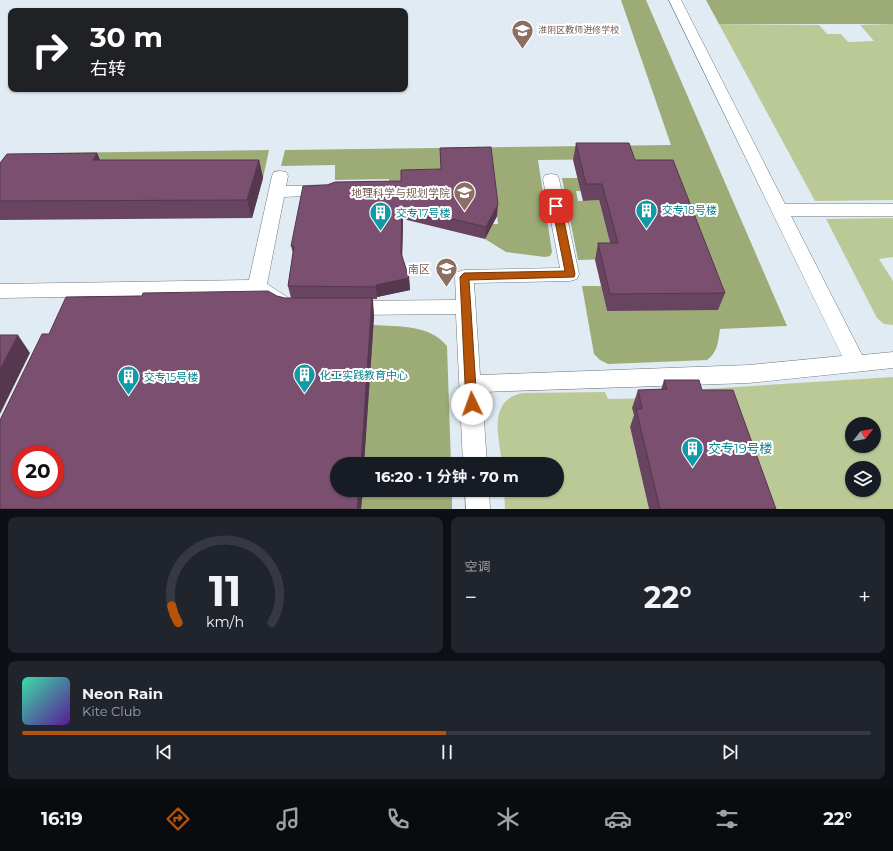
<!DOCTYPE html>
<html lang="zh">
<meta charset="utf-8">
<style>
:root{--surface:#171b24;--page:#20242c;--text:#f1f3f6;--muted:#9ea1a6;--line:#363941;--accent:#b45309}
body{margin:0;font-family:Montserrat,"Noto Sans SC",sans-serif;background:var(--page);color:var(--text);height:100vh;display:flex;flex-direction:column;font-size:15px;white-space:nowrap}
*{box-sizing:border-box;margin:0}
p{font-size:13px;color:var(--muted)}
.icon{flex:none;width:22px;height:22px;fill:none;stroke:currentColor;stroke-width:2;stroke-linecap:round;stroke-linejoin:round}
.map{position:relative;height:509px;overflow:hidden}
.details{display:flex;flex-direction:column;gap:8px;padding:8px;background:#0d0f14;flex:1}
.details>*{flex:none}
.banner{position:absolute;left:8px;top:8px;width:400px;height:84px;border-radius:8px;box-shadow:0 1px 3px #0004;background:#202124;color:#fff;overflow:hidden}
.needle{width:26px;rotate:59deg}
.controls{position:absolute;left:845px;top:417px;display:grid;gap:8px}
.controls a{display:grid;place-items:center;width:36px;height:36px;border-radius:50%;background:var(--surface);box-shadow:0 1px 3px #0004;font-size:20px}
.speed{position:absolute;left:12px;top:445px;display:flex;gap:8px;font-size:20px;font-weight:700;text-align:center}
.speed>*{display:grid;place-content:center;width:52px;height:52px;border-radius:50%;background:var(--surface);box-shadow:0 1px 3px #0004;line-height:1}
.speed .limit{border:6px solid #d22;background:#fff;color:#111}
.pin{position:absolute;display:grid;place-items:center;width:34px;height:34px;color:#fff;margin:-17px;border-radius:8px;box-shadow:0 2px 6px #0006}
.me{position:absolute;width:44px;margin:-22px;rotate:357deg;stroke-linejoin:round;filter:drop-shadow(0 0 3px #0008)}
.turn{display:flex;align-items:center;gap:14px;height:84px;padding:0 16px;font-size:18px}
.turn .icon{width:52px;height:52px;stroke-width:2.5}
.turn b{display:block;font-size:28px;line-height:34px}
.big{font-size:30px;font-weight:700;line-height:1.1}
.details .tile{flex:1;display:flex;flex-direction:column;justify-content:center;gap:6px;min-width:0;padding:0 14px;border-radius:8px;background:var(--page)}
.details .dial{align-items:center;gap:0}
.dial svg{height:104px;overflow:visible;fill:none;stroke:var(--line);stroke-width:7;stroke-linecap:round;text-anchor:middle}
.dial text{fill:var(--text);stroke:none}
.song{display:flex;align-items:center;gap:12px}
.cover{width:48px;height:48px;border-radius:6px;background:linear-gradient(135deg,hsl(160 70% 55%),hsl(270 70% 35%))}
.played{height:4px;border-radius:2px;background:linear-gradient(90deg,var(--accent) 50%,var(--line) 50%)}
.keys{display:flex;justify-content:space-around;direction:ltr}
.heat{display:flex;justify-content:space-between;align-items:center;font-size:22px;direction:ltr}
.details .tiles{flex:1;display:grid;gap:8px;grid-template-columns:1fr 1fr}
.tile:last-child{grid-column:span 2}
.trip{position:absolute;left:330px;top:457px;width:234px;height:40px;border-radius:20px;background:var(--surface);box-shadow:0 1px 3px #0004;font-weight:700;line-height:40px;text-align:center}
.tab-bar{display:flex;height:64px;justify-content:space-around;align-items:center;background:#090b0e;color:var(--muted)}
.tab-bar .icon{width:28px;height:28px}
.tab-bar .on{color:var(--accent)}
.tab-bar b{font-size:18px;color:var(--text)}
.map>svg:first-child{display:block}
</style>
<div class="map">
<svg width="893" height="509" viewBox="0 0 893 509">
<rect width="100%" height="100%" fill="#e0ebf3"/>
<g fill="#bbc997" fill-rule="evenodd">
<polygon points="719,24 819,25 827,34 841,34 848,42 874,41 860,25 893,24 893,200 815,201"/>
<polygon points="893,218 893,257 879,259 893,281 893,325 884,324 877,318 826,219"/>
<path d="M893 377V509H759L689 390ZM852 424H874V446H852ZM852 468H874V490H852Z"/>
<path d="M605 392 608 399 657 398 636 427H630L649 509H505L504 490H557V464H502C499 436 487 400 523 393Z"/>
</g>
<g fill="#9dac77">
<path d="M621 0H646L787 326 720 329C718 342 718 352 707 360L608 364 600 360 594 354 582 286H601L607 311 625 159 538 160 552 252 550 256 545 257 506 252 485 239 493 224H498L490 158 441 185 389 200V179L335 180V165L281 166 285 150 671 145Z"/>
<polygon points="706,0 893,0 893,24 719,24"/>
<polygon points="269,150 263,178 101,179 37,172 49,153"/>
<polygon points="562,178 578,178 581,191 576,191 578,201 599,200 614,259 578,260"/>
<path d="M373 325C399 327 429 324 447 346L451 464H364Z"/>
<polygon points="362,490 452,490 452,509 361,509"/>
</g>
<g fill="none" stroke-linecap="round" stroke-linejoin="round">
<defs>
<g id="service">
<polygon points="669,0 681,0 785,204 893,204 893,216 791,216 862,355 893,352 893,368 749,383 482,392 487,464 463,464 456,314 349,315 342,313 339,308 342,303 349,301 456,300 455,277 457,272 464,270 560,268 543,179 545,175 551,174 557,175 559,179 579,274 577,279 570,281 474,283 480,375 749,365 842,356"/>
<path d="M280 171 286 172 288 176 286 186 327 185 333 186 335 190 333 194 327 195 284 197 267 284 290 299 293 304 290 309C276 313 265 301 253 294L0 298V284L249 280 272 176 274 172Z"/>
<polygon points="465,490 489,490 490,509 466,509"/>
</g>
</defs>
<use href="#service" stroke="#6f7980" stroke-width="1"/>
<use href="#service" fill="#fff" fill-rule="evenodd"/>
</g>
<g fill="#694460">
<polygon points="576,143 635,160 725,293 718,310 607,311 595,260 598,243 610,243 599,200 583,201 573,160"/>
<polygon points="440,148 497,216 485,239 403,219 402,256 409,278 410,290 377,297 377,299 373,299 374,316 364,464 337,464 337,490 363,490 361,509 49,334 277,296 285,298 291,298 288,286 293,253 291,246 401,181 441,169"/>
<polygon points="97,153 100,160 259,160 263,178 252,218 0,220 0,163"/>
<polygon points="664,380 702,390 776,509 649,509 630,427 634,415 632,408 638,390 661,390"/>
</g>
<g fill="#55374e">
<polygon points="97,153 104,171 93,160"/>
<polygon points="259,160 263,178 252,218 247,200"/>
<polygon points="498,204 497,216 485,239 486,227"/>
<polygon points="402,207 403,219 402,265 401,253"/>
<polygon points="409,278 410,290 377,297 377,299 376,285"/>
<polygon points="372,298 374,316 364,464 361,464"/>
<polygon points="18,335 30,353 0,414 0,369"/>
<polygon points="359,490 363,490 361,509 357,509"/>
</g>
<g fill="#7a4f70" stroke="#55374e" fill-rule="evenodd">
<polygon points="576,143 629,143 635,160 673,160 725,293 610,294 598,243 618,243 602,184 586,184"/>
<polygon points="491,147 498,204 486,227 402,207 401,253 409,278 376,285 376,287 288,286 294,246 291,246 303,186 327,185 335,182 401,181 401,170 441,169 440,148"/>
<polygon points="97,153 93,160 259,160 247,200 0,201 0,163 7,154"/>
<path d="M268 291 277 296 285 298H372L361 464H337V490H359L357 509H0V420L42 334H49L66 297 142 296 143 293ZM21 454H55V488H21Z"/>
<polygon points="0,335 18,335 0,369"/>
<polygon points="664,380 699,380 702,390 733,390 776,509 660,509 636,409 642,409 638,390 667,389"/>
</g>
<polygon fill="#b45309" stroke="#753606" points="556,203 561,206 575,274 574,277 469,280 477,404 475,408 472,409 468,408 466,404 460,277 464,273 565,271 552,206"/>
<defs>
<symbol id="school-pin" viewBox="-11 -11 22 30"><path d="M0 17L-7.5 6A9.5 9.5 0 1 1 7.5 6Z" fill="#8d6e63" stroke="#fff"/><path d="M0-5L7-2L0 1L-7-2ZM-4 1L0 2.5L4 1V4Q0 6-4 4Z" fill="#fff"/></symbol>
<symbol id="university-pin" viewBox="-11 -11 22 30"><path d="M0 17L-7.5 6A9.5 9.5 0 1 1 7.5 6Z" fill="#8d6e63" stroke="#fff"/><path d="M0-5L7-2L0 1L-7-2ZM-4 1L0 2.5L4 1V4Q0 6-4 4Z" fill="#fff"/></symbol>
<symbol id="building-pin" viewBox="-11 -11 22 30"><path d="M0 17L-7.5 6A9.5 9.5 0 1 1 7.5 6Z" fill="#0f9aa8" stroke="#fff"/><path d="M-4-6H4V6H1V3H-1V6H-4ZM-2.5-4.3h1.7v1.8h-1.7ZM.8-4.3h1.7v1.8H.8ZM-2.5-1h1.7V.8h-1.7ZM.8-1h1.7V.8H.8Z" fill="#fff"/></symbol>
</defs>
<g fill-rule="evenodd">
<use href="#school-pin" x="510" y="18" width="25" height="34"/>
<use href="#university-pin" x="452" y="180" width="25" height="34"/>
<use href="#building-pin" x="634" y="198" width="25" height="34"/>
<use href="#building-pin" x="368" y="200" width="25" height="34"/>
<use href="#university-pin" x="434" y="256" width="25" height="34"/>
<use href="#building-pin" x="292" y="362" width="25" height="34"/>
<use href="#building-pin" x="116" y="364" width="25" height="34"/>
<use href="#building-pin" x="680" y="436" width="25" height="34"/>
</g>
<g text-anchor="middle" stroke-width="4" stroke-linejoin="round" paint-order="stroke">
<g font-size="9" fill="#785e54" stroke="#fff" text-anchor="start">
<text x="538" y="33">淮阴区教师进修学校</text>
</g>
<g font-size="11" fill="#785e54" stroke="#fff" text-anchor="end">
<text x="450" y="197">地理科学与规划学院</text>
<text x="430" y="273">南区</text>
</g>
<g font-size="11" fill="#0d838f" stroke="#fff" text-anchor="start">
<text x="662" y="214">交专18号楼</text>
<text x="396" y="217">交专17号楼</text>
<text x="320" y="379">化工实践教育中心</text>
<text x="144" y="381">交专15号楼</text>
</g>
<g font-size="13" fill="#0d838f" stroke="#fff" text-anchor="start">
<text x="708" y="453">交专19号楼</text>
</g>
</g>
</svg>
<div class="controls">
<a><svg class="needle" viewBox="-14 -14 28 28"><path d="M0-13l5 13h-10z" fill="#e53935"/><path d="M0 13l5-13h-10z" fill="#9ea1a6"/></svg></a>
<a><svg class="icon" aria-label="layers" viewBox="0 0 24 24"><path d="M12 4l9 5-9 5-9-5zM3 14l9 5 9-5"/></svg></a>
</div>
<div class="speed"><div class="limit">20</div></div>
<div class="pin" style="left:556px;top:206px;background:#d93025"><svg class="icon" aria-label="arrive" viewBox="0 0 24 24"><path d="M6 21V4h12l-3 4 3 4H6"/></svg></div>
<svg class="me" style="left:472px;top:404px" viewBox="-20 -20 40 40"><circle r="19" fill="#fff"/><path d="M0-13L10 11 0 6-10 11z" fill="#b45309"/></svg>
<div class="trip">16:20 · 1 分钟 · 70 m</div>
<div class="banner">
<div class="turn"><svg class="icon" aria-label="right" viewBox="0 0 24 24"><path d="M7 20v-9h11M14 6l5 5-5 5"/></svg><div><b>30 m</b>右转</div></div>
</div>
</div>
<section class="details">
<div class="tiles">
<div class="tile dial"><svg viewBox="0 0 100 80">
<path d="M14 69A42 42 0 1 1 86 69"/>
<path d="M14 69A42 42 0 0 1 9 56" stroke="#b45309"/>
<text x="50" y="56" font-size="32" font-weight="700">11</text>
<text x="50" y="72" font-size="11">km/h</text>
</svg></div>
<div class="tile"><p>空调</p>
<div class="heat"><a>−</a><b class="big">22°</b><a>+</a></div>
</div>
<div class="tile">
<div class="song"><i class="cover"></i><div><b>Neon Rain</b><p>Kite Club</p></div></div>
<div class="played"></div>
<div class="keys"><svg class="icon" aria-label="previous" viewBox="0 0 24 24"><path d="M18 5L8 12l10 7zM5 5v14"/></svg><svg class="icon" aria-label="pause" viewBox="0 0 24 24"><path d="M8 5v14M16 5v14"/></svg><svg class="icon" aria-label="next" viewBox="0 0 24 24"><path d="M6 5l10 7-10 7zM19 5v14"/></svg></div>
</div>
</div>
</section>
<nav class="tab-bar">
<b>16:19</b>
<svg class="icon on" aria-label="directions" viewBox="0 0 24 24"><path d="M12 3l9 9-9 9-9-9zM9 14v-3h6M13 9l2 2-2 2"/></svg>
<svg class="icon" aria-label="music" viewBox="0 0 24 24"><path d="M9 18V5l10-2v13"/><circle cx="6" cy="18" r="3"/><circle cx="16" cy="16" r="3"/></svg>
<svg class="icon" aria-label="phone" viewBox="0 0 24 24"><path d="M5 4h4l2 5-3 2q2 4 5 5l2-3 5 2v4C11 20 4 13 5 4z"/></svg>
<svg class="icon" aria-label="climate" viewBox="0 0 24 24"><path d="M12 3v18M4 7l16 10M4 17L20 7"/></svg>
<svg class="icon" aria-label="car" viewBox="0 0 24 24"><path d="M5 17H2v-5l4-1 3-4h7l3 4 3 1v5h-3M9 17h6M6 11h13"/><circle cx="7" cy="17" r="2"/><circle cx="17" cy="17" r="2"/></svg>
<svg class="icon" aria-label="filters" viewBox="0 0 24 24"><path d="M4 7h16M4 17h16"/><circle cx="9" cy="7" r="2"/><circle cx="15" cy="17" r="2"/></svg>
<b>22°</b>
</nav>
